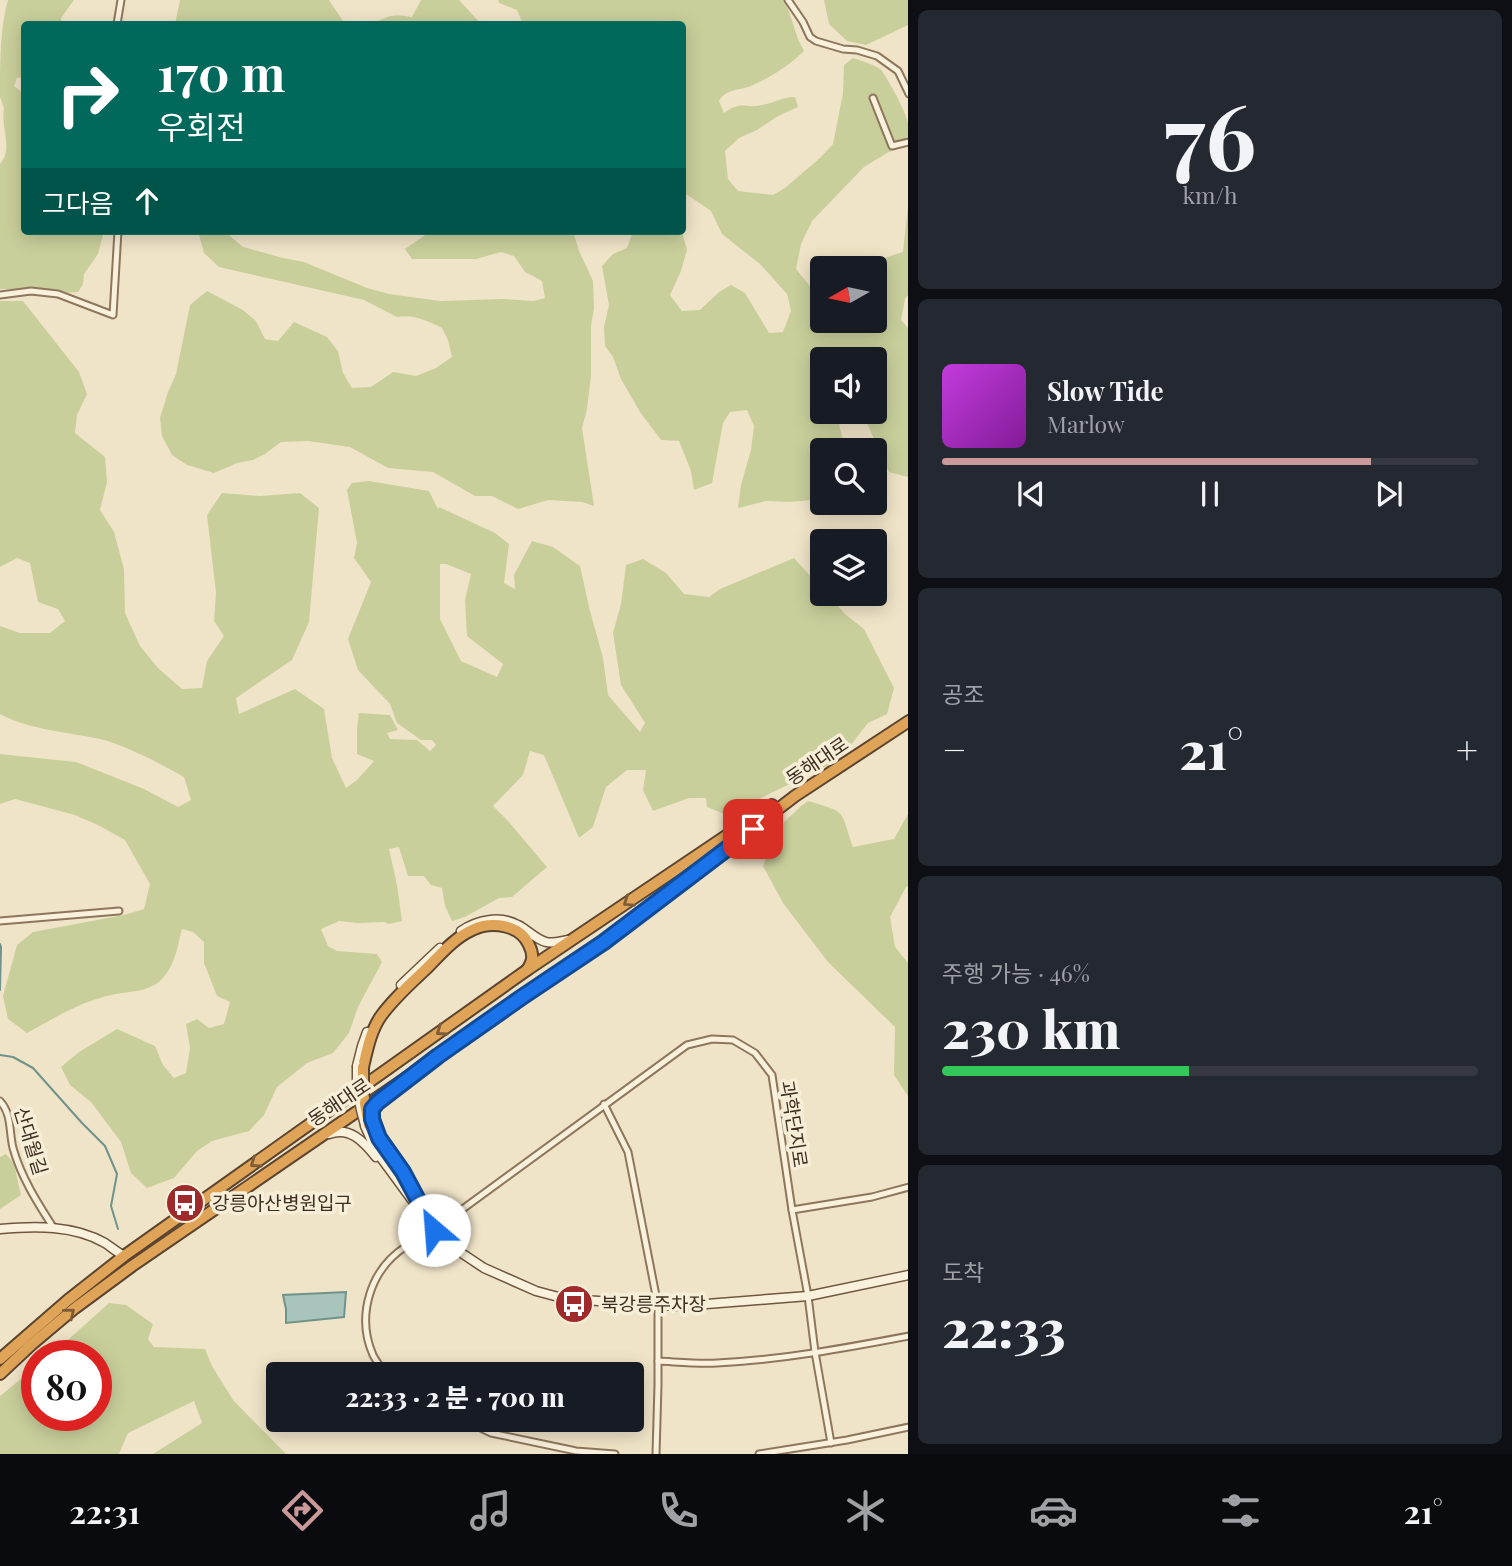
<!DOCTYPE html>
<html lang="ko">
<meta charset="utf-8">
<style>
:root{--surface:#171b24;--page:#242831;--text:#f1f3f6;--muted:#9ea1a6;--line:#363941;--accent:#cc999b}
body{margin:0;font-family:"Playfair Display","Noto Sans KR",serif;background:var(--page);color:var(--text);height:100vh;display:flex;flex-direction:column;font-size:26px;white-space:nowrap}
*{box-sizing:border-box;margin:0}
p{font-size:23px;color:var(--muted)}
.icon{flex:none;width:38px;height:38px;fill:none;stroke:currentColor;stroke-width:2;stroke-linecap:round;stroke-linejoin:round}
.map{position:relative;flex:1;overflow:hidden}
.sheet{display:flex;flex-direction:column;gap:10px;padding:10px;background:#0d0f14;width:604px}
.sheet>*{flex:none}
.banner{position:absolute;left:21px;top:21px;width:665px;height:214px;border-radius:7px;box-shadow:0 4px 18px #0003;background:#00695c;color:#fff;overflow:hidden}
.needle{width:46px;rotate:261deg}
.controls{position:absolute;left:810px;top:256px;display:grid;gap:14px}
.controls a{display:grid;place-items:center;width:77px;height:77px;border-radius:7px;background:var(--surface);box-shadow:0 4px 18px #0003;font-size:35px}
.speed{position:absolute;left:21px;top:1340px;display:flex;gap:14px;font-size:35px;font-weight:700;text-align:center}
.speed>*{display:grid;place-content:center;width:91px;height:91px;border-radius:50%;background:var(--surface);box-shadow:0 4px 18px #0003;line-height:1}
.speed .limit{border:10px solid #d22;background:#fff;color:#111}
.pin{position:absolute;display:grid;place-items:center;width:60px;height:60px;color:#fff;margin:-30px;border-radius:14px;box-shadow:0 4px 10px #0006}
.me{position:absolute;width:77px;margin:-38px;rotate:333deg;stroke-linejoin:round;filter:drop-shadow(0 0 5px #0008)}
.turn{display:flex;align-items:center;gap:24px;height:147px;padding:0 21px;font-size:32px}
.turn .icon{width:91px;height:91px;stroke-width:2.5}
.turn b{display:block;font-size:49px;line-height:60px}
.then{display:flex;align-items:center;height:66px;padding:0 21px;background:#0003;gap:14px;font-size:26px}
.big{font-size:52px;font-weight:800;line-height:1.1}
.sheet .widget{flex:1;display:flex;flex-direction:column;justify-content:center;gap:10px;min-width:0;padding:0 24px;border-radius:10px;background:var(--page)}
.sheet .dial{align-items:center;gap:0}
.dial b{font-size:91px;line-height:1}
.song{display:flex;align-items:center;gap:21px}
.cover{width:84px;height:84px;border-radius:10px;background:linear-gradient(135deg,hsl(290 70% 55%),hsl(290 70% 35%))}
.played{height:7px;border-radius:4px;background:linear-gradient(90deg,var(--accent) 80%,var(--line) 80%)}
.keys{display:flex;justify-content:space-around;direction:ltr}
.heat{display:flex;justify-content:space-between;align-items:center;font-size:38px;direction:ltr}
.charge{height:10px;border-radius:5px;background:linear-gradient(90deg,#34c759 46%,var(--line) 0)}
.trip{position:absolute;left:266px;top:1362px;width:378px;height:70px;border-radius:7px;background:var(--surface);box-shadow:0 4px 18px #0003;font-weight:800;line-height:70px;text-align:center}
.tabs{display:flex;height:112px;justify-content:space-around;align-items:center;background:#090b0e;color:var(--muted)}
.tabs .icon{width:49px;height:49px}
.tabs .selected{color:var(--accent)}
.tabs b{font-size:32px;color:var(--text)}
main{display:flex;flex:1;min-height:0}
.map>svg:first-child{display:block}
</style>
<main>
<div class="map">
<svg width="909" height="1454" viewBox="0 0 909 1454">
<rect width="100%" height="100%" fill="#f0e4c8"/>
<g fill="#c9cf9b" fill-rule="evenodd">
<path d="M8 0H74L61 18 62 24H24V77L17 78 14 86 24 94V231H104L98 254 84 274 83 284 78 292 64 293 48 289H0V164C14 148 0 128 4 108L0 97C0 67 0 27 8 0Z"/>
<polygon points="180,0 329,0 345,24 175,24"/>
<path d="M421 0H459L481 24H373C388 15 395 14 412 17Z"/>
<path d="M498 0H785L798 39 804 51C790 65 771 77 753 85 741 91 726 88 719 101L724 113C742 100 744 109 762 105 774 103 783 97 795 97L798 107 778 116 757 130 739 138 725 151 728 179 738 191 773 195 785 188 821 157 833 144 843 93 844 65 853 58C861 61 873 64 880 69 886 74 907 114 908 123 909 131 908 138 905 145L887 153 864 167 812 221 801 244 796 269 813 290 822 285V320H875V268H853L903 252 908 206V295L905 299 901 320 908 328V477L889 472 866 421 850 415 839 425 846 450H822V499L789 502 766 501 738 508 741 485 751 450 754 426 747 410 730 412 723 423 712 483 694 490 691 471 679 441 661 440 640 412 621 379 613 357 605 346 604 327 609 305 602 266 613 254 627 248 633 231H680L682 232 687 250 681 271 670 295 682 311 700 310 719 292 731 285 745 293 769 333 783 332 791 311 787 294 760 264 722 234 711 211 683 192 682 24H523L517 10 499 3ZM822 359H875V411H822Z"/>
<polygon points="824,0 908,0 908,25 866,45 847,41 829,24"/>
<path d="M198 231H224L243 247 283 258 304 262 367 288 389 294 440 301 504 299 533 301 545 298 542 281 525 272 514 256 501 252 476 259H412L405 249 431 231H573L579 251 593 281 594 308 591 326V375L587 409 582 428 594 506 582 502 548 500 518 509 492 496H475L433 472 388 468 350 447 308 441 281 442 265 454 253 460 237 463 214 473 187 465 172 455 162 436 160 418 168 392 176 374 190 305 207 291 243 310 256 321 265 339 278 341 294 322 327 337 338 351 343 373 352 388 371 387 393 372 416 376 436 368 452 357 448 340 442 328C428 321 413 314 397 317L364 300 219 267 204 253Z"/>
<path d="M0 301H23L79 372 87 394 77 415 75 433 105 457 107 482 100 510 114 532 124 569 125 613 140 646 158 668 182 689 202 688 207 661 224 636 214 621 216 593 207 515 222 493 260 496 300 493 319 508 309 622 292 660 236 698 239 714 295 689 324 709 332 758 346 788 357 780 374 761 357 754V729L359 713 390 715 398 730 387 733 390 739 417 740 430 751 436 745 432 740H421L397 723 390 704 358 670 348 639 371 582 354 558 357 543 347 490 352 483 369 481 429 491 438 509 439 507 495 533 509 544 504 583 515 589 514 575 532 541 553 547 580 566 589 607 603 658 608 695 640 732 645 723 621 685 613 633 621 604 626 565 643 559 666 573 684 594 709 597 720 589 794 558 822 589V593H826L846 615 864 629 894 688 887 714 868 723 839 760 765 796 729 816 707 807 706 798H689L653 811 643 790 646 770H627L606 787 593 827 579 838 544 755 530 751 523 775 493 806 508 821 547 867 512 897 499 898 465 917 452 921 445 906 442 888 431 885 424 876H408L399 847 389 849 397 885 402 921 388 924 385 922 357 923 339 921 321 929 328 946 337 951 377 954 382 962 358 1007 349 1033 333 1053 307 1063 277 1087 264 1115 249 1131 212 1141 197 1151 174 1178 147 1188 131 1173 121 1142 91 1102 70 1085 61 1067 79 1052 117 1029 155 1046 163 1065 174 1078 186 1073 190 1048 186 1024 197 1019 209 1028 224 1024 230 1002 217 996 204 963V942L193 932 182 929C177 947 176 964 162 979 149 993 128 991 111 995 80 1002 54 1018 27 1033L8 1019 3 996 17 945 33 932 124 915 144 909 150 884 125 840 100 826 75 815 15 799 0 804V754L76 762 144 789 178 807 191 800 184 777C161 764 125 745 100 739 67 732 30 730 0 714V626L20 633H50L65 621 58 609 38 602 30 563 17 558 0 567ZM440 564H446L471 574 465 600 467 636 503 664 497 677 461 661 440 619Z"/>
<path d="M808 801C848 813 840 809 853 847L894 839 908 814V886L906 887 890 917 895 947 908 963V1096L894 1075 895 1027 828 962 783 903 763 866 777 829 801 806Z"/>
<polygon points="6,1154 14,1164 21,1195 0,1209 0,1157"/>
<polygon points="109,1303 126,1305 153,1324 148,1339 154,1347 205,1349 212,1366 233,1400 286,1454 153,1454 202,1423 194,1401 128,1433 119,1454 0,1454 0,1396 37,1366 37,1416 96,1416 96,1356 50,1356"/>
</g>
<polygon fill="#a9c4bc" stroke="#6f938a" stroke-width="2" points="346,1292 344,1317 286,1323 286,1309 283,1295"/>
<g fill="none" stroke-linecap="round" stroke-linejoin="round">
<g stroke="#6f938a" stroke-width="2">
<polyline points="0,944 1,947 0,990"/>
<polyline points="0,1055 13,1057 33,1068 82,1123 105,1146 117,1174 111,1206 118,1229"/>
</g>
<defs>
<g id="street">
<polyline points="788,0 803,22 810,37 816,41 843,49 857,50 877,56 898,71 909,94"/>
<polyline points="117,24 121,0"/>
<polyline points="873,98 892,146 909,142"/>
<polyline points="0,295 31,291 58,294 113,315 118,231"/>
<polyline points="0,921 119,911"/>
<path d="M0 1101C12 1114 9 1132 13 1148 21 1177 37 1202 53 1227"/>
<polyline points="604,1104 628,1152 658,1306 658,1385 656,1454"/>
<polyline points="792,1210 872,1197 909,1187"/>
<path d="M658 1361C678 1362 697 1364 717 1363 781 1360 846 1348 909 1336"/>
<path d="M385 1374C381 1367 376 1361 373 1355 356 1316 370 1270 405 1247 414 1240 424 1235 434 1230L687 1045 712 1039 733 1040 755 1053 772 1075 792 1210 808 1296 815 1352 831 1443"/>
<polyline points="462,1419 491,1433 576,1451 615,1454"/>
<polyline points="759,1454 847,1440 909,1427"/>
</g>
<g id="secondary">
<path d="M461 931C477 920 500 915 518 925 528 930 535 939 546 942 554 944 561 941 568 940"/>
<polyline points="401,985 440,948"/>
<polyline points="357,1066 362,1046 367,1032"/>
<polyline points="365,1126 376,1151 434,1230 463,1254 484,1268 536,1291 566,1299 681,1306 808,1296 909,1275"/>
<path d="M329 1134C350 1126 364 1142 376 1157"/>
<path d="M0 1229C35 1226 74 1225 105 1243 111 1247 117 1252 124 1256"/>
</g>
<g id="highway">
<path d="M363 1067C367 1050 371 1030 381 1016 394 998 411 983 427 968 440 955 454 938 472 930 491 921 520 924 529 945 534 955 533 961 527 970"/>
<path d="M382 1099 372 1109C372 1136 391 1153 404 1174 414 1190 422 1207 432 1223"/>
<polyline points="0,1359 68,1300 124,1256 527,970 772,805"/>
<polyline points="0,1374 31,1345 75,1308 132,1266 438,1056 522,997 604,942 795,796 909,721"/>
</g>
</defs>
<use href="#street" stroke="#8d765c" stroke-width="9"/>
<use href="#secondary" stroke="#6f573f" stroke-width="11"/>
<use href="#highway" stroke="#5b4430" stroke-width="14"/>
<use href="#street" stroke="#faf1dc" stroke-width="5"/>
<use href="#secondary" stroke="#faf1dc" stroke-width="8"/>
<use href="#highway" stroke="#e0a458" stroke-width="10"/>
<defs>
<path id="secondary-bridge" d="M357 1066C356 1087 359 1106 365 1125"/>
<polyline id="highway-bridge" points="363,1067 363,1093 369,1125"/>
</defs>
<use href="#secondary-bridge" stroke="#6f573f" stroke-width="11" stroke-linecap="butt"/>
<use href="#highway-bridge" stroke="#5b4430" stroke-width="14" stroke-linecap="butt"/>
<use href="#secondary-bridge" stroke="#faf1dc" stroke-width="8"/>
<use href="#highway-bridge" stroke="#e0a458" stroke-width="10"/>
</g>
<defs><path id="oneway-chevron" d="M-2-3.5L2.5 0L-2 3.5" fill="none" stroke-width="1.6" stroke-linecap="round" stroke-linejoin="round" transform="scale(1.75)"/></defs>
<g stroke="#7e5d36">
<use href="#oneway-chevron" transform="translate(628 902) rotate(146)"/>
<use href="#oneway-chevron" transform="translate(441 1031) rotate(145)"/>
<use href="#oneway-chevron" transform="translate(255 1163) rotate(145)"/>
<use href="#oneway-chevron" transform="translate(70 1313) rotate(-39)"/>
</g>
<g fill="none" stroke-linecap="round" stroke-linejoin="round">
<defs>
<polyline id="route" points="434,1230 403,1172 379,1138 372,1119 372,1109 378,1102 438,1056 522,997 604,942 753,829"/>
</defs>
<use href="#route" stroke="#114b97" stroke-width="18"/>
<use href="#route" stroke="#1a73e8" stroke-width="12"/>
</g>
<defs>
<symbol id="bus-disc" viewBox="-11 -11 22 22"><circle r="9.5" fill="#9e2a2b" stroke="#f7eed8"/><path d="M-5-6H5V4H4V6H2V4H-2V6H-4V4H-5ZM-3.5-4V0h7V-4ZM-3.5 1.2v1.5H-2V1.2ZM2 1.2v1.5H3.5V1.2Z" fill="#fff"/></symbol>
</defs>
<g fill-rule="evenodd">
<use href="#bus-disc" x="163" y="1181" width="44" height="44"/>
<use href="#bus-disc" x="552" y="1282" width="44" height="44"/>
</g>
<g text-anchor="middle" stroke-width="7" stroke-linejoin="round" paint-order="stroke">
<g font-size="19" fill="#3d2e20" stroke="#f7eed8">
<text transform="translate(817 761) rotate(-34)" y="7">동해대로</text>
<text transform="translate(339 1102) rotate(-34)" y="7">동해대로</text>
<text transform="translate(794 1124) rotate(81)" y="7">과학단지로</text>
<text transform="translate(31 1141) rotate(73)" y="7">산대월길</text>
</g>
<g font-size="19" fill="#3d2e20" stroke="#f7eed8" text-anchor="start">
<text x="212" y="1210">강릉아산병원입구</text>
<text x="601" y="1311">북강릉주차장</text>
</g>
</g>
</svg>
<div class="controls">
<a><svg class="needle" viewBox="-14 -14 28 28"><path d="M0-13l5 13h-10z" fill="#e53935"/><path d="M0 13l5-13h-10z" fill="#9ea1a6"/></svg></a>
<a><svg class="icon" aria-label="sound" viewBox="0 0 24 24"><path d="M4 9h4l5-4v14l-5-4H4zM17 9q2 3 0 6"/></svg></a>
<a><svg class="icon" aria-label="search" viewBox="0 0 24 24"><circle cx="10" cy="10" r="6"/><path d="M15 15l6 6"/></svg></a>
<a><svg class="icon" aria-label="layers" viewBox="0 0 24 24"><path d="M12 4l9 5-9 5-9-5zM3 14l9 5 9-5"/></svg></a>
</div>
<div class="speed"><div class="limit">80</div></div>
<div class="pin" style="left:753px;top:829px;background:#d93025"><svg class="icon" aria-label="arrive" viewBox="0 0 24 24"><path d="M6 21V4h12l-3 4 3 4H6"/></svg></div>
<svg class="me" style="left:434px;top:1230px" viewBox="-20 -20 40 40"><circle r="19" fill="#fff"/><path d="M0-13L10 11 0 6-10 11z" fill="#1a73e8"/></svg>
<div class="trip">22:33 · 2 분 · 700 m</div>
<div class="banner">
<div class="turn"><svg class="icon" aria-label="right" viewBox="0 0 24 24"><path d="M7 20v-9h11M14 6l5 5-5 5"/></svg><div><b>170 m</b>우회전</div></div>
<div class="then">그다음<svg class="icon" aria-label="ahead" viewBox="0 0 24 24"><path d="M12 20V5M6 11l6-6 6 6"/></svg></div>
</div>
</div>
<section class="sheet">
<div class="widget dial"><b>76</b><p>km/h</p></div>
<div class="widget">
<div class="song"><i class="cover"></i><div><b>Slow Tide</b><p>Marlow</p></div></div>
<div class="played"></div>
<div class="keys"><svg class="icon" aria-label="previous" viewBox="0 0 24 24"><path d="M18 5L8 12l10 7zM5 5v14"/></svg><svg class="icon" aria-label="pause" viewBox="0 0 24 24"><path d="M8 5v14M16 5v14"/></svg><svg class="icon" aria-label="next" viewBox="0 0 24 24"><path d="M6 5l10 7-10 7zM19 5v14"/></svg></div>
</div>
<div class="widget"><p>공조</p>
<div class="heat"><a>−</a><b class="big">21°</b><a>+</a></div>
</div>
<div class="widget"><p>주행 가능 · 46%</p><b class="big">230 km</b><div class="charge"></div></div>
<div class="widget"><p>도착</p><b class="big">22:33</b></div>
</section>
</main>
<nav class="tabs">
<b>22:31</b>
<svg class="icon selected" aria-label="directions" viewBox="0 0 24 24"><path d="M12 3l9 9-9 9-9-9zM9 14v-3h6M13 9l2 2-2 2"/></svg>
<svg class="icon" aria-label="music" viewBox="0 0 24 24"><path d="M9 18V5l10-2v13"/><circle cx="6" cy="18" r="3"/><circle cx="16" cy="16" r="3"/></svg>
<svg class="icon" aria-label="phone" viewBox="0 0 24 24"><path d="M5 4h4l2 5-3 2q2 4 5 5l2-3 5 2v4C11 20 4 13 5 4z"/></svg>
<svg class="icon" aria-label="climate" viewBox="0 0 24 24"><path d="M12 3v18M4 7l16 10M4 17L20 7"/></svg>
<svg class="icon" aria-label="car" viewBox="0 0 24 24"><path d="M5 17H2v-5l4-1 3-4h7l3 4 3 1v5h-3M9 17h6M6 11h13"/><circle cx="7" cy="17" r="2"/><circle cx="17" cy="17" r="2"/></svg>
<svg class="icon" aria-label="filters" viewBox="0 0 24 24"><path d="M4 7h16M4 17h16"/><circle cx="9" cy="7" r="2"/><circle cx="15" cy="17" r="2"/></svg>
<b>21°</b>
</nav>
